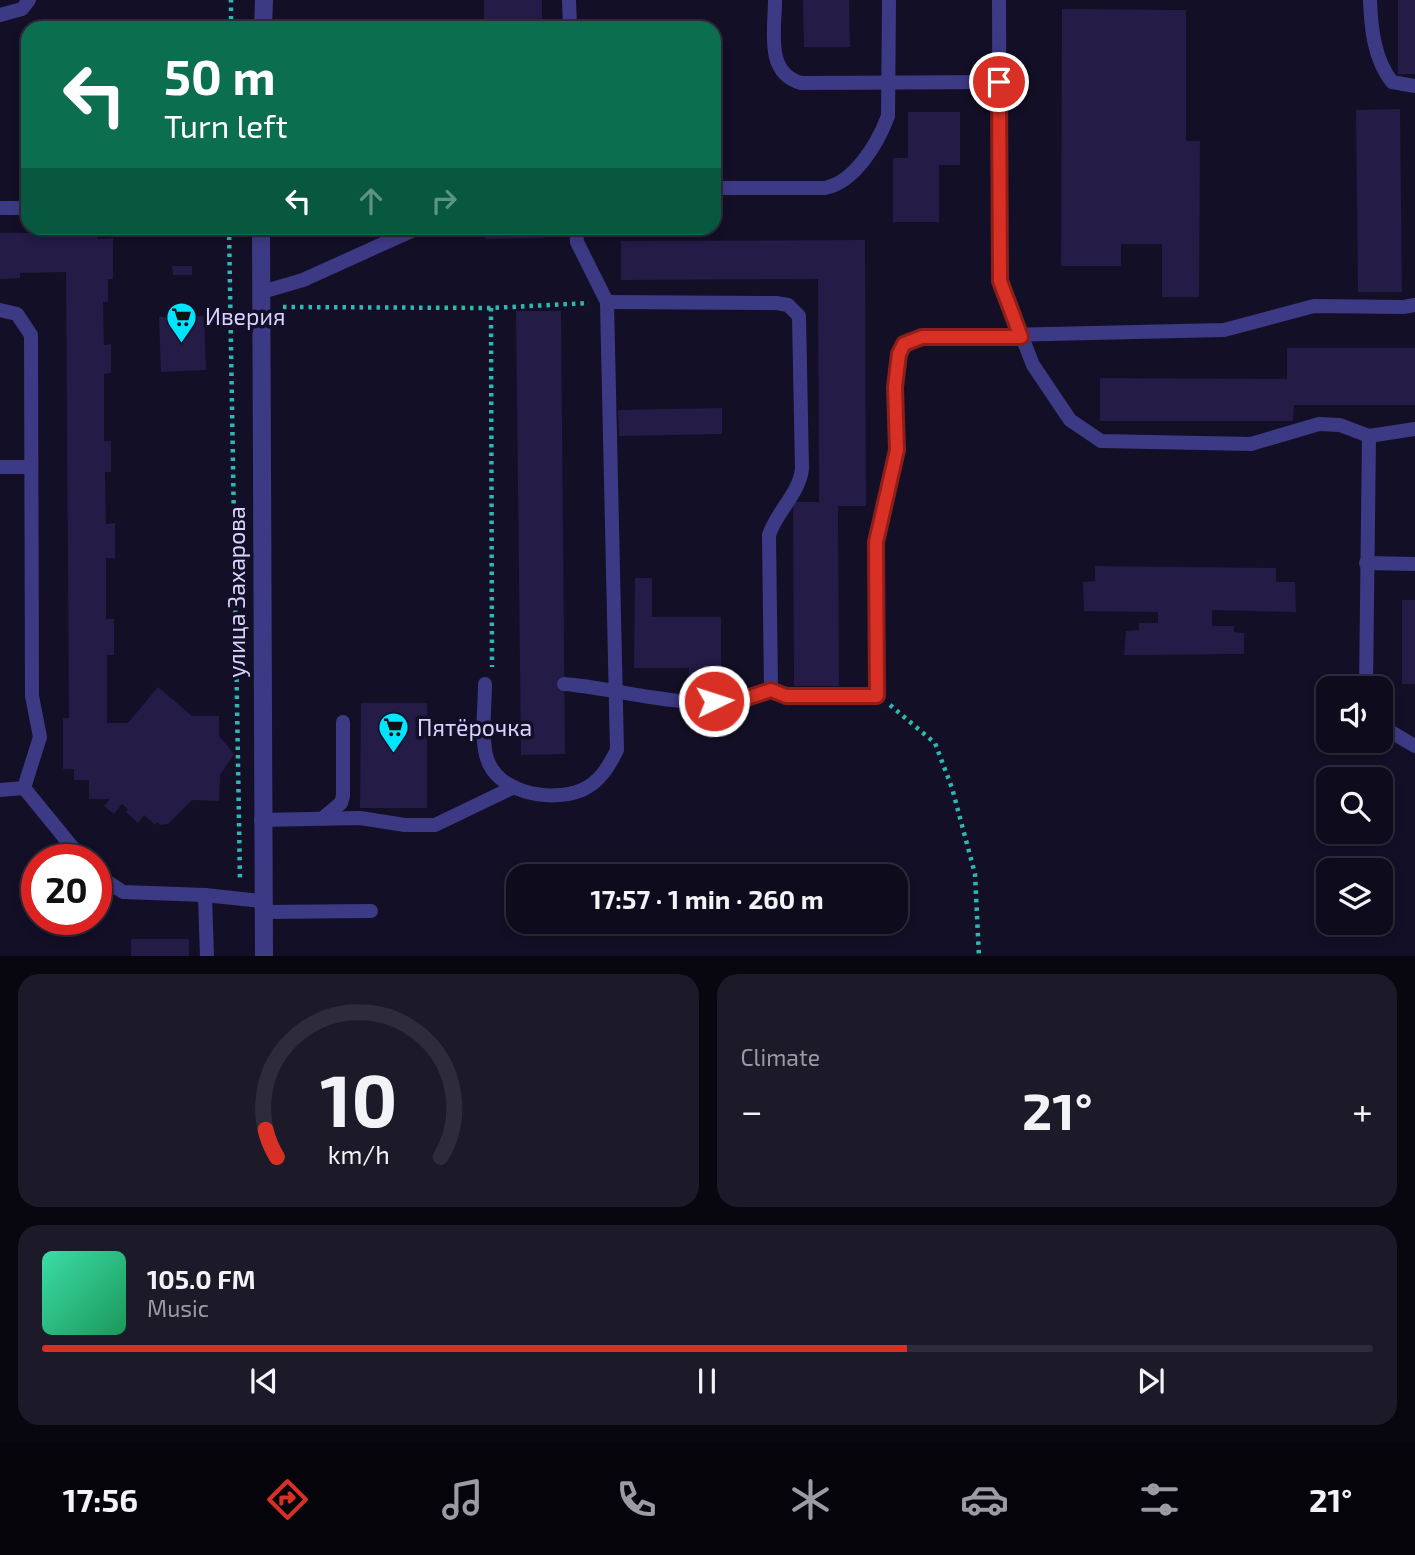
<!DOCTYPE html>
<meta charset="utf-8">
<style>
:root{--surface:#0e0b1c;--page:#1c1929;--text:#f1f3f6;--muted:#9b9ba3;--line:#2e2b3b;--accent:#d93025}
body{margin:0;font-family:"Exo 2",sans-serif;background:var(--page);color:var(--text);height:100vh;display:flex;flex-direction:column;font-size:26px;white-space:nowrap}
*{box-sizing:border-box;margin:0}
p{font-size:23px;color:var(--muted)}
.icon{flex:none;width:38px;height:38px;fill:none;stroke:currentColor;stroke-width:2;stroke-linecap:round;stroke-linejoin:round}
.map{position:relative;height:956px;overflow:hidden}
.details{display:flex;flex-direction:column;gap:18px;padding:18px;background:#08060f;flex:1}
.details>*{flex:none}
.top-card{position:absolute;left:21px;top:21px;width:700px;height:214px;border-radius:21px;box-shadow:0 4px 10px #0003,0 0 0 2px var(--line);background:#0b6e4f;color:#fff;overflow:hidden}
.tools{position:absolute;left:1316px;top:676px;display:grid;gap:14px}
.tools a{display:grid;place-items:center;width:77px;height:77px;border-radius:14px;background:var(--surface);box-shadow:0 4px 10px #0003,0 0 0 2px var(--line);font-size:35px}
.speed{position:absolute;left:21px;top:844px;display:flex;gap:14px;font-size:35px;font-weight:700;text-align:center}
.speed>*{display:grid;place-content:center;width:91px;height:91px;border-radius:50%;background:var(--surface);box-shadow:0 4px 10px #0003,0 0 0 2px var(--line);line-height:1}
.speed .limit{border:10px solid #d22;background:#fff;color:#111}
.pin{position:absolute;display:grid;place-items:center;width:60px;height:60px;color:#fff;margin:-30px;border:4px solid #fff;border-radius:50%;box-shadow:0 2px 7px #0007}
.me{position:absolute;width:77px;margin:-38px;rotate:86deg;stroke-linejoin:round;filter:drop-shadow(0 0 5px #0008)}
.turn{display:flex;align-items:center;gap:24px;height:147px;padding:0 28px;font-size:32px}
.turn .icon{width:91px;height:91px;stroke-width:2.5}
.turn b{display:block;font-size:49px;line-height:60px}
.lanes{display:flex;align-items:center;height:66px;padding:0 28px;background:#0003;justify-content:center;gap:35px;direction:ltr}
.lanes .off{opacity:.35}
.big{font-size:52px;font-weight:700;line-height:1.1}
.details .widget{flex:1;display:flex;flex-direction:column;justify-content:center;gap:10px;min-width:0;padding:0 24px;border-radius:21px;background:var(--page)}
.details .dial{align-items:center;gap:0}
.dial svg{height:182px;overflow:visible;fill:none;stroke:var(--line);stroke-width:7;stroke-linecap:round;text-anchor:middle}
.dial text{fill:var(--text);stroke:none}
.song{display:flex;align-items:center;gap:21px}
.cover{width:84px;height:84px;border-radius:10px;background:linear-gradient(135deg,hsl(160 70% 55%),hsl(150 70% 35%))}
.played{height:7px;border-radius:4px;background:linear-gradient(90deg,var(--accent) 65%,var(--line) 65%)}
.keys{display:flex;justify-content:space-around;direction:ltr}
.heat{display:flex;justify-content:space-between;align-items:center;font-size:38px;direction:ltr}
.details .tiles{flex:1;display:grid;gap:18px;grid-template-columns:1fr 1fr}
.widget:last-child{grid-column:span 2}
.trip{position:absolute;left:506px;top:864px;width:402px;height:70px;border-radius:21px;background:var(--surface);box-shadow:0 4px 10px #0003,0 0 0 2px var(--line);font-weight:700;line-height:70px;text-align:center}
.tab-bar{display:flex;height:112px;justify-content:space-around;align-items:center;background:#06040b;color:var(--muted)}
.tab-bar .icon{width:49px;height:49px}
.tab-bar .current{color:var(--accent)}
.tab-bar b{font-size:32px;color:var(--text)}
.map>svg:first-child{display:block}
</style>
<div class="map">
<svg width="1415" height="957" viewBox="0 0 1415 957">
<rect width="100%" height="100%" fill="#130f26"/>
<g fill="#241b47">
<rect x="484" y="0" width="58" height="28"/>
<polygon points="803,0 849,0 850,47 804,47"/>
<rect x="1398" y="0" width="17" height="74"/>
<polygon points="1062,9 1186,10 1186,141 1200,141 1199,297 1162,297 1162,244 1121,244 1121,266 1061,266"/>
<polygon points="1400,109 1402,292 1358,292 1356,110"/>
<polygon points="908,112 960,112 960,165 939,165 939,222 893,222 893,158 908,158"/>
<polygon points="484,228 543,228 544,238 485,239"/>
<polygon points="0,233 97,233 97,239 113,238 113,279 108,279 108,302 103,302 104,345 111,344 111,373 104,374 104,441 111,441 111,472 105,472 106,524 115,523 115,558 106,558 106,619 114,619 114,655 107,655 107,723 128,723 158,687 192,716 219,716 219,736 234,754 220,775 219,801 192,800 168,824 161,825 157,822 155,825 144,815 138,823 126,812 128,809 122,804 114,814 104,806 110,799 89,799 89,780 74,780 74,769 63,769 63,718 69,718 66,272 20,273 20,278 0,279"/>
<polygon points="865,240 866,506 838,506 839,686 794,686 793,502 819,502 818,279 621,280 621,241"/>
<polygon points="172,266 192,266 192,275 173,275"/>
<polygon points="516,311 561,311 565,754 521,755"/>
<polygon points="204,316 206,370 161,372 159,317"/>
<polygon points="1287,348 1415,348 1415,405 1294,405 1293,421 1100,421 1100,378 1287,379"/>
<polygon points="722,408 722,434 619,436 618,410"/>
<polygon points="1095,566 1276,568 1276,582 1295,582 1296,612 1212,610 1212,626 1234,626 1234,632 1244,633 1244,654 1124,655 1126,631 1139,630 1139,623 1158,623 1158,612 1084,611 1083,582 1095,581"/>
<polygon points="635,578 652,578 652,617 721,617 721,688 689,687 689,668 634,668"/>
<rect x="1402" y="600" width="13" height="84"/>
<polygon points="361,703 427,703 427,808 360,808"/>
<rect x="131" y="939" width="58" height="18"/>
</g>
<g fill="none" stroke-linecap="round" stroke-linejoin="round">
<g stroke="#2fb8b0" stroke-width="4.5" stroke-dasharray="3.5 5" stroke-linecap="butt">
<polyline points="231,28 231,0"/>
<polyline points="229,228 240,881"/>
<polyline points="283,307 491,308 589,303"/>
<polyline points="491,308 492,667"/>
<polyline points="890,705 935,743 952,788 975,874 979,957"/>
</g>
<g stroke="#3d3a85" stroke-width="14">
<polyline points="569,0 570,28"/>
<path d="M775 0C775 31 765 73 801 83L999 82"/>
<polyline points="999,0 1000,281 1033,365 1070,420 1101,441 1251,444 1319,424 1340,425 1369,436 1415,429"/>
<path d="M1370 0C1371 28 1374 59 1392 82L1415 86"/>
<polyline points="0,15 22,9 29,0"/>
<path d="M714 188H825C855 182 878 143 888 116L889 0"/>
<polyline points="0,208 28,208"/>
<polyline points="262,292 303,280 418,228"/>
<path d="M607 302 776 303 788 305 799 316 802 469C799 494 777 511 769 535L771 690 786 696H877L876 542 897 450 895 387 899 354 904 344 922 337 1224 330 1314 306 1404 307 1415 305"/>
<polyline points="0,310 17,314 31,335 32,696 40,737 24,788 0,790"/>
<polyline points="0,467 30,467"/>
<polyline points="1366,563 1415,564"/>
<path d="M485 684C485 705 481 734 486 755 495 793 550 803 582 790 600 782 609 766 617 750L607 302 577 242 576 228"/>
<path d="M564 684C622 688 717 720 771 690"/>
<polyline points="1366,688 1369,436"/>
<polyline points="1381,726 1415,746"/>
<polyline points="24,788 82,859"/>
<polyline points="323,818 341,803 343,796 343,722"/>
<polyline points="261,820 360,818 405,825 435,825 514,787"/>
<polyline points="96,874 123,892 205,895 261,901"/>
<polyline points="205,895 207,957"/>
<polyline points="262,912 371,911"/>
</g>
<g stroke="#3d3a85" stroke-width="18">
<polyline points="263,28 264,0"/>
<polyline points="261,228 264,957"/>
</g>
</g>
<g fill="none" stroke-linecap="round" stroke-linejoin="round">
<defs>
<polyline id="route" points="714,701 741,700 771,690 786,696 877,696 876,542 897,450 895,387 899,354 904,344 922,337 1021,337 1000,281 999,82"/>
</defs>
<use href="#route" stroke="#8d1f18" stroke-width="18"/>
<use href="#route" stroke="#d93025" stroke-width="12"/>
</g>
<defs>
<symbol id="supermarket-pin" viewBox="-11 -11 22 30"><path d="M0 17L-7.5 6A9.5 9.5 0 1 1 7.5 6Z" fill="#00e5ff" stroke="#130f26"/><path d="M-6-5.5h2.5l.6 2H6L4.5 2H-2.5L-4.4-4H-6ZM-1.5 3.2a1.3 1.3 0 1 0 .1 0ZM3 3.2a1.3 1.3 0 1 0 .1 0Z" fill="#111"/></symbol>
</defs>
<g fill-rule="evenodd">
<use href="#supermarket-pin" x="164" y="300" width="35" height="47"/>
<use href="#supermarket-pin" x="376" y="710" width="35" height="47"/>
</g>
<g text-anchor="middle" stroke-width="7" stroke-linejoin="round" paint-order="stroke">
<g font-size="23" fill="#d9d4ff" stroke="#130f26" text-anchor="start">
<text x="205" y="325">Иверия</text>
<text x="417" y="736">Пятёрочка</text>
</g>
<g font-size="23" fill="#d9d4ff" stroke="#130f26">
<text transform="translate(237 592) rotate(-90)" y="8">улица Захарова</text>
</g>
</g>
</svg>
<div class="tools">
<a><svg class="icon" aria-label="sound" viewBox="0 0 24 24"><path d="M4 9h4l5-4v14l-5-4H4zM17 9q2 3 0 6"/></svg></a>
<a><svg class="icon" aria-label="search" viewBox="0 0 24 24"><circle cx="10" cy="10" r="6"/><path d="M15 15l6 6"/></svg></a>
<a><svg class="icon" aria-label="layers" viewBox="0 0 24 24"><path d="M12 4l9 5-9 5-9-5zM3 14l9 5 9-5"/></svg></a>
</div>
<div class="speed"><div class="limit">20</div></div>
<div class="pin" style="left:999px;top:82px;background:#d93025"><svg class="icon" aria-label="arrive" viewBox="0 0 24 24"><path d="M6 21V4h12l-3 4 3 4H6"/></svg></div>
<svg class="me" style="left:714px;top:701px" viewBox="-20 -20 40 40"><circle r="17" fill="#d93025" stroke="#fff" stroke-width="3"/><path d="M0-11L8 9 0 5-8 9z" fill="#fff"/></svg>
<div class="trip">17:57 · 1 min · 260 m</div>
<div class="top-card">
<div class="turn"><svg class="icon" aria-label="left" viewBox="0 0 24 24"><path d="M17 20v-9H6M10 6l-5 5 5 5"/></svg><div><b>50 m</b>Turn left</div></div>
<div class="lanes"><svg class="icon" aria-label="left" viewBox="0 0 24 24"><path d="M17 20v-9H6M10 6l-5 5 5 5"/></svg><svg class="icon off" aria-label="ahead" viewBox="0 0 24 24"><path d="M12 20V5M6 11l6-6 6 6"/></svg><svg class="icon off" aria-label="right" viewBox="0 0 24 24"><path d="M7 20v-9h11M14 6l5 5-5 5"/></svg></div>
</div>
</div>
<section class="details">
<div class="tiles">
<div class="widget dial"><svg viewBox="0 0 100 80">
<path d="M14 69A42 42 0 1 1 86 69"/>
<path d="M14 69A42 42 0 0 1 9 57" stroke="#d93025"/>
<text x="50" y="56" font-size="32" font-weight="700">10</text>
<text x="50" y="72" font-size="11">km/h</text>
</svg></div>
<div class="widget"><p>Climate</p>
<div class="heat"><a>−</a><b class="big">21°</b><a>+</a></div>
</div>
<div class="widget">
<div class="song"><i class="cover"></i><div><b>105.0 FM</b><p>Music</p></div></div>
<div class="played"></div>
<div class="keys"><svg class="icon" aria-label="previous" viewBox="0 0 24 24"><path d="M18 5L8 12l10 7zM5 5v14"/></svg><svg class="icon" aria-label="pause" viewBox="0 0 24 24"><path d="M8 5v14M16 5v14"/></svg><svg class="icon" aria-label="next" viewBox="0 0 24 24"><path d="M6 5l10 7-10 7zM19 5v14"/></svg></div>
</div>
</div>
</section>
<nav class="tab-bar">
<b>17:56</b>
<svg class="icon current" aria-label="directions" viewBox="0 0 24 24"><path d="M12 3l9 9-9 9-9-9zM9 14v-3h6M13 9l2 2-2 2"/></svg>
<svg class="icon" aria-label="music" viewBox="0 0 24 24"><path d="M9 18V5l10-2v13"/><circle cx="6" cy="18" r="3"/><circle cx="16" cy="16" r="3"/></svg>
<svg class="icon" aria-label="phone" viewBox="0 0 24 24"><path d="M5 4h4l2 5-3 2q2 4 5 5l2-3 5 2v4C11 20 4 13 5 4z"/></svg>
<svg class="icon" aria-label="climate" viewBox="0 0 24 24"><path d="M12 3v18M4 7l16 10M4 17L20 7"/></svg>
<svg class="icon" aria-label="car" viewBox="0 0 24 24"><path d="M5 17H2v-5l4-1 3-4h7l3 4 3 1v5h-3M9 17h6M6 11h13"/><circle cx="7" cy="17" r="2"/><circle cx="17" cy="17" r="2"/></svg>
<svg class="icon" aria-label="filters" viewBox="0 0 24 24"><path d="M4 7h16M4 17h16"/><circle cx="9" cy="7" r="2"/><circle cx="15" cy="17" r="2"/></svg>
<b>21°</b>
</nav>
